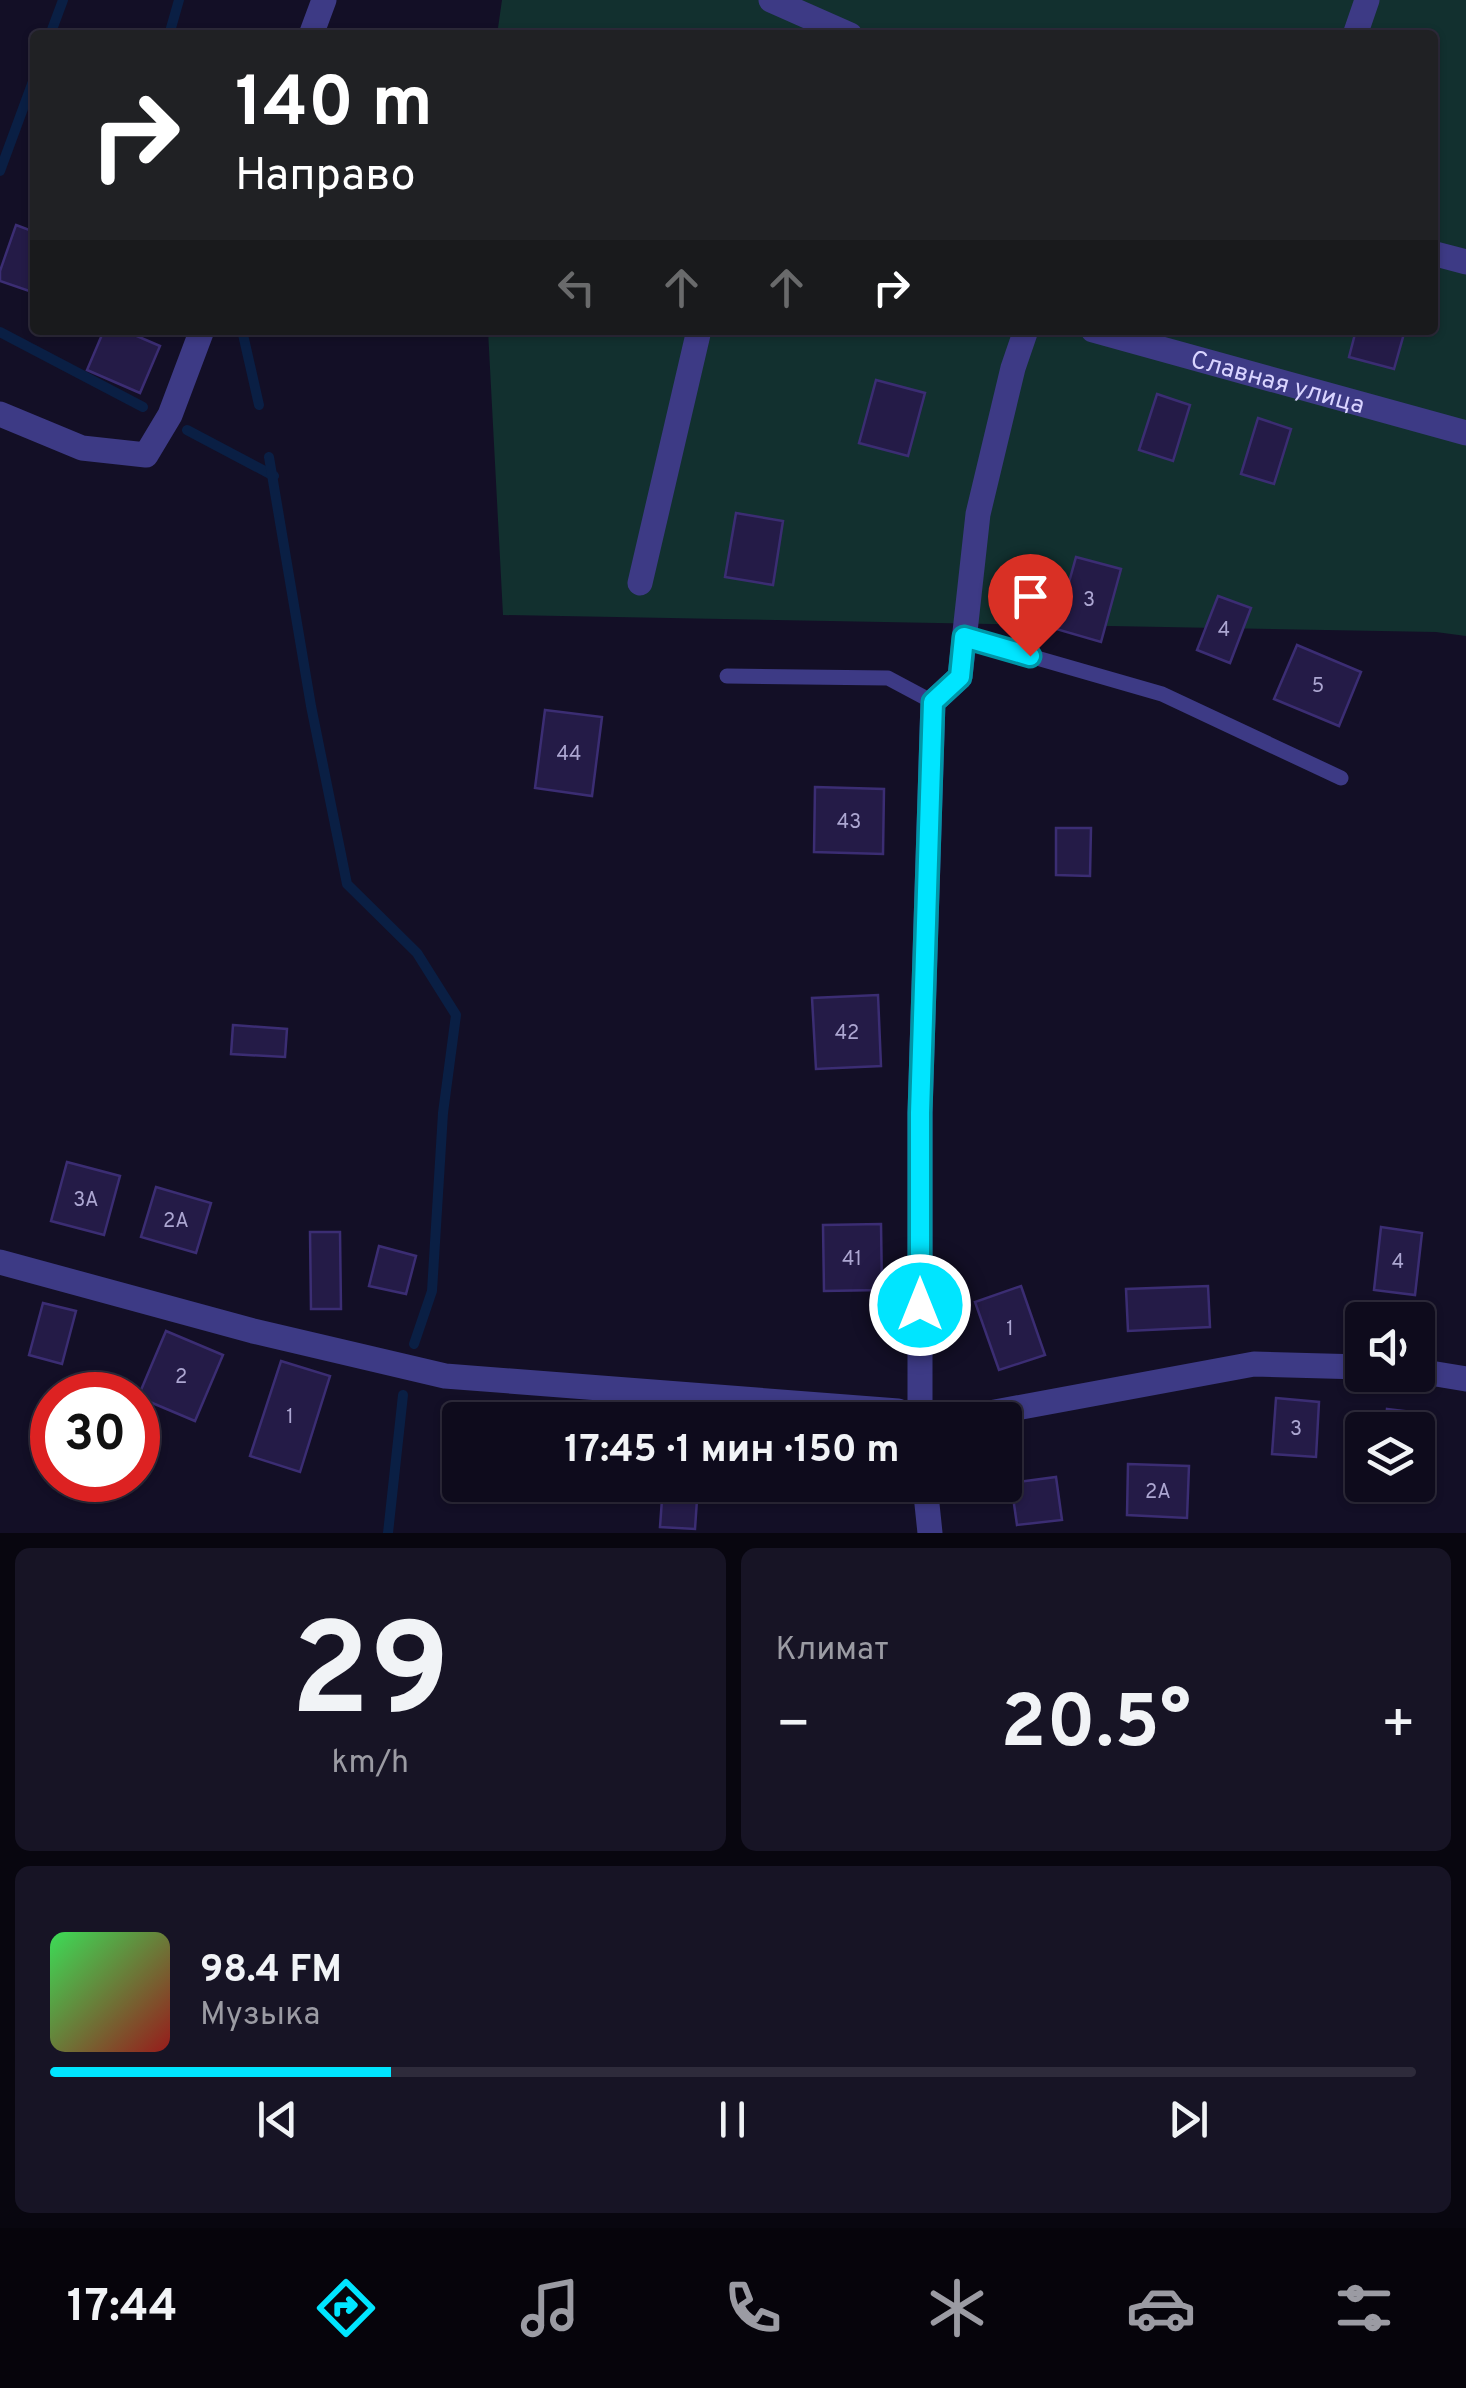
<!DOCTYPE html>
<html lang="ru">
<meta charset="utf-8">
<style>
:root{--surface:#0e0b1c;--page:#171425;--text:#f1f3f6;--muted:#9b9ba3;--line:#2e2b3b;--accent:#00e5ff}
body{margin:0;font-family:Overpass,sans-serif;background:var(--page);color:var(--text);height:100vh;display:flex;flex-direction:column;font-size:38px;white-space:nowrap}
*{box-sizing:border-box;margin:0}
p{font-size:32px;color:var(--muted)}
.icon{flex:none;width:55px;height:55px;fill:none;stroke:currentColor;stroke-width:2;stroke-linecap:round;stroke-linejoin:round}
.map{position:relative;height:1533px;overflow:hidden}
.details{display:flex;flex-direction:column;gap:15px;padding:15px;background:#08060f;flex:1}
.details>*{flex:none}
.hud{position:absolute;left:30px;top:30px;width:1408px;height:305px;border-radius:10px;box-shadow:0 2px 8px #0004,0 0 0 2px var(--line);background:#202124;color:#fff;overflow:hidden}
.buttons{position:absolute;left:1345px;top:1302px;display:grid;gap:20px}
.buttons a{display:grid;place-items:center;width:90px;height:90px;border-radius:10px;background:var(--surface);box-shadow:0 2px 8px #0004,0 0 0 2px var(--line);font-size:50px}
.speed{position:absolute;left:30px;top:1372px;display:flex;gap:20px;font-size:50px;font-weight:700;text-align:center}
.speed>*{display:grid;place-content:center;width:130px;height:130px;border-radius:50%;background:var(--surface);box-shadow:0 2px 8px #0004,0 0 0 2px var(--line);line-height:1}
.speed .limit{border:15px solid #d22;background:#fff;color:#111}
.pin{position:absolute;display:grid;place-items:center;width:85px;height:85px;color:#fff;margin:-102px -42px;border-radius:50% 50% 50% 0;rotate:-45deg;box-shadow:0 0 10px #0007}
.pin .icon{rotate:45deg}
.me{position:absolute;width:110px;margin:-55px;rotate:0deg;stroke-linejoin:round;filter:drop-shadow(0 0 8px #0008)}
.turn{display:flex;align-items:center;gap:35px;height:210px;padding:0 40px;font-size:45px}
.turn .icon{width:130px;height:130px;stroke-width:2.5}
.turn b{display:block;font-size:70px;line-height:85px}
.lanes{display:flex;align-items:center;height:95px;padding:0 40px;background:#0003;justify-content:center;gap:50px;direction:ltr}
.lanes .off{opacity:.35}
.big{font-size:75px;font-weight:700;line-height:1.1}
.details .widget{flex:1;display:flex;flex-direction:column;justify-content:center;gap:15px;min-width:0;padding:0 35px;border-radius:15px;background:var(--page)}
.details .dial{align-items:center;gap:0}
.dial b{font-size:130px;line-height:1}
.song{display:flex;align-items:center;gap:30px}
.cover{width:120px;height:120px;border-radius:15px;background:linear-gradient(135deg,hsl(130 70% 55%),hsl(0 70% 35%))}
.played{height:10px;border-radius:5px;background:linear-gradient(90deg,var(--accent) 25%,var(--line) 25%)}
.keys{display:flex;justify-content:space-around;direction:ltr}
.heat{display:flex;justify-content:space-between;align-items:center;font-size:55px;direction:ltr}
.details .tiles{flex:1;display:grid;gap:15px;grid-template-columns:1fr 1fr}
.widget:last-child{grid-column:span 2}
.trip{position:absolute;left:442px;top:1402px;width:580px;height:100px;border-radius:10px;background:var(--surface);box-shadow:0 2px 8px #0004,0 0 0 2px var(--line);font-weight:700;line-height:100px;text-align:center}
.tabs{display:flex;height:160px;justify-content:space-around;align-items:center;background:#06040b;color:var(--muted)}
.tabs .icon{width:70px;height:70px}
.tabs .current{color:var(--accent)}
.tabs b{font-size:45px;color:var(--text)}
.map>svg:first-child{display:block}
</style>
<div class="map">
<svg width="1466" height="1533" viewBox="0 0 1466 1533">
<rect width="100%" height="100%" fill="#130f26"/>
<polygon fill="#12302f" points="502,0 1466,0 1466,636 1436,632 503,615 488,330 1432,330 1432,35 497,35"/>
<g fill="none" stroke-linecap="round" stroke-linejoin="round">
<g stroke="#0a1f44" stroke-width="10">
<polyline points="50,35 63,0"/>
<polyline points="169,35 179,0"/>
<polyline points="0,171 35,76"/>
<polyline points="242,330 259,405"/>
<polyline points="0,332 143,407"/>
<polyline points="187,430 274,476"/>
<polyline points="269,457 311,706 347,884 417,953 456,1015 443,1113 432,1291 414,1344"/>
<polyline points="388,1533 403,1395"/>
</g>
</g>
<g fill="#241b47" stroke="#3b2d73" stroke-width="2.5">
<polygon points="16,225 35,232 35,293 0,281 0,271"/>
<polygon points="104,330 123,330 160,346 140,393 87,370"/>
<polygon points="1356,330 1405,330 1394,369 1349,357"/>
<polygon points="876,380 925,393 908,456 859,443"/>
<polygon points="1157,394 1190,405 1173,461 1139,450"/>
<polygon points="1258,418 1291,429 1274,484 1241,474"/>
<polygon points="736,513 783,521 773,585 725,577"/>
<polygon points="1076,557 1121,569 1101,642 1056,629"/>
<polygon points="1218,596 1251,608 1230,663 1197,650"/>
<polygon points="1297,645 1361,672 1339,726 1274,699"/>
<polygon points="545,710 602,717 592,796 535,788"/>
<polygon points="815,787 884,789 883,854 814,852"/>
<polygon points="1056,828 1091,828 1090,876 1056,875"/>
<polygon points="878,995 881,1066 816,1069 812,998"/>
<polygon points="233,1025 287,1029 285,1057 231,1054"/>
<polygon points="67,1162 120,1176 104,1235 51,1221"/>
<polygon points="156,1187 211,1203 196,1253 141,1237"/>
<polygon points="881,1224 882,1290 824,1291 823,1225"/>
<polygon points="1381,1227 1422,1233 1415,1295 1374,1290"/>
<polygon points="310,1232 340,1232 341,1309 311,1309"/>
<polygon points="379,1246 416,1256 406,1294 369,1286"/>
<polygon points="1021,1286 1045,1355 999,1370 975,1302"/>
<polygon points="1208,1286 1210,1327 1128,1331 1126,1289"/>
<polygon points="43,1303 76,1311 62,1364 29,1355"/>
<polygon points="166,1331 223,1355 195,1421 138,1397"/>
<polygon points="281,1361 330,1376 300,1472 250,1456"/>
<polygon points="1276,1398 1319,1402 1316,1457 1272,1454"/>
<polygon points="1387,1409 1430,1414 1424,1474 1418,1473 1418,1430 1385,1430"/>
<polygon points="1128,1464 1189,1466 1187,1518 1127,1515"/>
<polygon points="1056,1477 1062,1520 1017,1525 1011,1483"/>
<polygon points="663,1485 698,1485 695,1529 660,1527"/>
</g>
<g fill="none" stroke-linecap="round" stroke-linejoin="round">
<g stroke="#3d3a85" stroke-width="15">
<polyline points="964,642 964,637 1162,694 1341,778"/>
<polyline points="727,676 888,678 933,702 936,700"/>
</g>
<g stroke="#3d3a85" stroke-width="25">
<polyline points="771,0 850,35"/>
<polyline points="311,35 324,0"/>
<polyline points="1355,35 1367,0"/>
<polyline points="1432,253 1466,262"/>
<path id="s1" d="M1093 330 1466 433"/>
<polyline points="0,414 82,448 146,455 170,415 202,330"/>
<polyline points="640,583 699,330"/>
<polyline points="0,1262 253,1331 445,1376 898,1411 906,1420"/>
<polyline points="1418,1371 1466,1379"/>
<polyline points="920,1420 920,1113 933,702 960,677 978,514 1013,368 1026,330"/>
<polyline points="952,1420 1254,1364 1362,1367"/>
<polyline points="925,1485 930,1533"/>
</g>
</g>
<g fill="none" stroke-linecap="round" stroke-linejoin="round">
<defs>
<polyline id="route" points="920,1305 920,1113 933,702 960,677 964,637 1030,656"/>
</defs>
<use href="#route" stroke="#0095a6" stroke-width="25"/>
<use href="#route" stroke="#00e5ff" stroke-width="18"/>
</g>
<g text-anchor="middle" stroke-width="10" stroke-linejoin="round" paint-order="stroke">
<g font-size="20" fill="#aca6d1">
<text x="1089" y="606">3</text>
<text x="1224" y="636">4</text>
<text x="1318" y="692">5</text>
<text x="569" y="760">44</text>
<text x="849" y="828">43</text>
<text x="847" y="1039">42</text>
<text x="86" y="1206">3А</text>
<text x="176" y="1227">2А</text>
<text x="852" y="1265">41</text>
<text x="1398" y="1268">4</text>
<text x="1010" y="1335">1</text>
<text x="181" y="1383">2</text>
<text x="290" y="1423">1</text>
<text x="1296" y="1435">3</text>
<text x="1158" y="1498">2А</text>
</g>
<g font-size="25" fill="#d9d4ff" stroke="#130f26">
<text dy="9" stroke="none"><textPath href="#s1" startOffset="192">Славная улица</textPath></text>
</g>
</g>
</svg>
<div class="buttons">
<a><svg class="icon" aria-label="sound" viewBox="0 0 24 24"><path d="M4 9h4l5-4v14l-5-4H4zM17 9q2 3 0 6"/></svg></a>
<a><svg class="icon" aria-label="layers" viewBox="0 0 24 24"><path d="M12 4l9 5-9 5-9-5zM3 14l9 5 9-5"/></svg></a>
</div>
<div class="speed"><div class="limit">30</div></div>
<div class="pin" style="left:1030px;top:656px;background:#d93025"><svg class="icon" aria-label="arrive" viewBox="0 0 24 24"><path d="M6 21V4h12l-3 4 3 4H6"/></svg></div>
<svg class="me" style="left:920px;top:1305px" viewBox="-20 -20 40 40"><circle r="17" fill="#00e5ff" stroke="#fff" stroke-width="3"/><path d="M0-11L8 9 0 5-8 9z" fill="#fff"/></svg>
<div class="trip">17:45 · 1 мин · 150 m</div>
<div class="hud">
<div class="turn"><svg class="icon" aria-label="right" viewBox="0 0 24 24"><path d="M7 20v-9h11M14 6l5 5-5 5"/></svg><div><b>140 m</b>Направо</div></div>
<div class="lanes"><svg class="icon off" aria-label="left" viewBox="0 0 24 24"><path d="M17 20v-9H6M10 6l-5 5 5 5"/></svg><svg class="icon off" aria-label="ahead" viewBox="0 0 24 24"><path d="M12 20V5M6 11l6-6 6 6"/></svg><svg class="icon off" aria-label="ahead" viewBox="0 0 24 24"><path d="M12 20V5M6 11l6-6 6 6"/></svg><svg class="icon" aria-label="right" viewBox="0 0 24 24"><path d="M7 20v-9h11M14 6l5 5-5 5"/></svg></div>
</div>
</div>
<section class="details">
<div class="tiles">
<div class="widget dial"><b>29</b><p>km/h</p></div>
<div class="widget"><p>Климат</p>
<div class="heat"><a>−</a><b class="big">20.5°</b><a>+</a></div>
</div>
<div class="widget">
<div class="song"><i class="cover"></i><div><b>98.4 FM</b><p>Музыка</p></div></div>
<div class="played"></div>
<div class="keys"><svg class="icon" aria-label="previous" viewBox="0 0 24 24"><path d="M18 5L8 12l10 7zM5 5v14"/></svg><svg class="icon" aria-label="pause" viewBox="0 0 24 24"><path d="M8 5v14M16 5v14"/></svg><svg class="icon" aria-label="next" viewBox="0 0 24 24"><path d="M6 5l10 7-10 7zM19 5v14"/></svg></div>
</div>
</div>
</section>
<nav class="tabs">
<b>17:44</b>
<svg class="icon current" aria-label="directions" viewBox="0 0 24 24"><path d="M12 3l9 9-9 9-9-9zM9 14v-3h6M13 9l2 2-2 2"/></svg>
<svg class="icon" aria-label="music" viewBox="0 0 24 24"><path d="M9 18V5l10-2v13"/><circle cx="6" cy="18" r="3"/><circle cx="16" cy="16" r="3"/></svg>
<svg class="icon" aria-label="phone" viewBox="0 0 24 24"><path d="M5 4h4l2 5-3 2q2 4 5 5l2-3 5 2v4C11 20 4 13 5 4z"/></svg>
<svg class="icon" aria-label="climate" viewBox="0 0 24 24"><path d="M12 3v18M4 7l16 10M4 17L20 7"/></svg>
<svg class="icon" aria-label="car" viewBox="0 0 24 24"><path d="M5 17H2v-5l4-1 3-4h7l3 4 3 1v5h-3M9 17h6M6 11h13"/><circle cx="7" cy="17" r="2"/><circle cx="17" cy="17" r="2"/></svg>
<svg class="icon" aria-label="filters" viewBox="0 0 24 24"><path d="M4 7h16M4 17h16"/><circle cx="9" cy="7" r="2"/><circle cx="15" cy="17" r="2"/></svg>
</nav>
